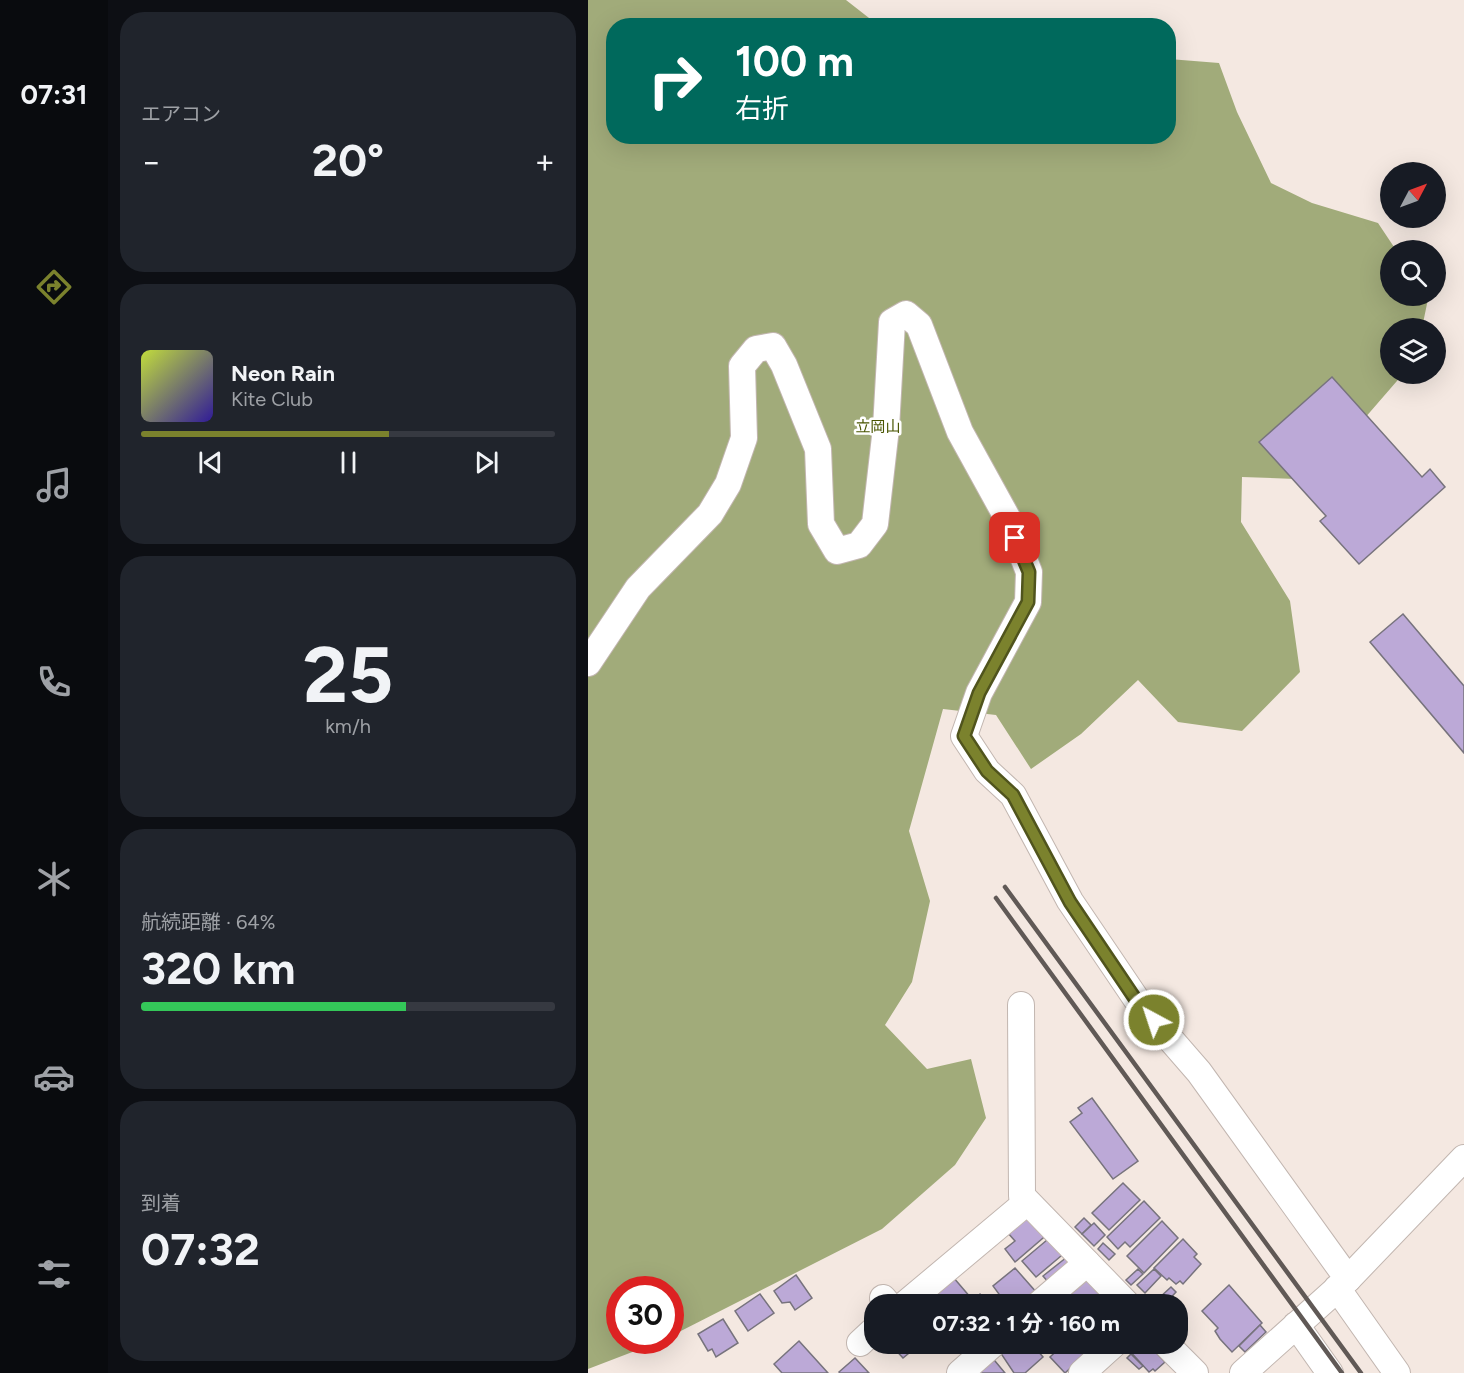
<!DOCTYPE html>
<html lang="ja">
<meta charset="utf-8">
<style>
:root{--surface:#171b24;--page:#20242c;--text:#f1f3f6;--muted:#9ea1a6;--line:#363941;--accent:#7b822d}
body{margin:0;font-family:Figtree,"Noto Sans JP",sans-serif;background:var(--page);color:var(--text);height:100vh;display:flex;flex-direction:column;font-size:22px;white-space:nowrap}
*{box-sizing:border-box;margin:0}
p{font-size:20px;color:var(--muted)}
.icon{flex:none;width:33px;height:33px;fill:none;stroke:currentColor;stroke-width:2;stroke-linecap:round;stroke-linejoin:round}
.map{position:relative;flex:1;overflow:hidden}
.side{display:flex;flex-direction:column;gap:12px;padding:12px;background:#0d0f14;width:480px}
.side>*{flex:none}
.top-card{position:absolute;left:18px;top:18px;width:570px;height:126px;border-radius:24px;box-shadow:0 6px 24px #0002;background:#00695c;color:#fff;overflow:hidden}
.needle{width:39px;rotate:49deg}
.controls{position:absolute;left:792px;top:162px;display:grid;gap:12px}
.controls a{display:grid;place-items:center;width:66px;height:66px;border-radius:50%;background:var(--surface);box-shadow:0 6px 24px #0002;font-size:30px}
.speed{position:absolute;left:18px;top:1276px;display:flex;gap:12px;font-size:30px;font-weight:700;text-align:center}
.speed>*{display:grid;place-content:center;width:78px;height:78px;border-radius:50%;background:var(--surface);box-shadow:0 6px 24px #0002;line-height:1}
.speed .limit{border:9px solid #d22;background:#fff;color:#111}
.pin{position:absolute;display:grid;place-items:center;width:51px;height:51px;color:#fff;margin:-26px;border-radius:12px;box-shadow:0 3px 9px #0006}
.me{position:absolute;width:66px;margin:-33px;rotate:320deg;stroke-linejoin:round;filter:drop-shadow(0 0 4px #0008)}
.turn{display:flex;align-items:center;gap:21px;height:126px;padding:0 30px;font-size:27px}
.turn .icon{width:78px;height:78px;stroke-width:2.5}
.turn b{display:block;font-size:42px;line-height:51px}
.big{font-size:45px;font-weight:700;line-height:1.1}
.side .card{flex:1;display:flex;flex-direction:column;justify-content:center;gap:9px;min-width:0;padding:0 21px;border-radius:24px;background:var(--page)}
.side .dial{align-items:center;gap:0}
.dial b{font-size:78px;line-height:1}
.song{display:flex;align-items:center;gap:18px}
.cover{width:72px;height:72px;border-radius:9px;background:linear-gradient(135deg,hsl(70 70% 55%),hsl(250 70% 35%))}
.played{height:6px;border-radius:3px;background:linear-gradient(90deg,var(--accent) 60%,var(--line) 60%)}
.keys{display:flex;justify-content:space-around;direction:ltr}
.heat{display:flex;justify-content:space-between;align-items:center;font-size:33px;direction:ltr}
.charge{height:9px;border-radius:4px;background:linear-gradient(90deg,#34c759 64%,var(--line) 0)}
.trip{position:absolute;left:276px;top:1294px;width:324px;height:60px;border-radius:24px;background:var(--surface);box-shadow:0 6px 24px #0002;font-weight:700;line-height:60px;text-align:center}
main{display:flex;flex:1;min-height:0}
.menu{display:flex;flex-direction:column;width:108px;justify-content:space-around;align-items:center;background:#090b0e;color:var(--muted)}
.menu .icon{width:42px;height:42px}
.menu .active{color:var(--accent)}
.menu b{font-size:27px;color:var(--text)}
.map>svg:first-child{display:block}
</style>
<main>
<nav class="menu">
<b>07:31</b>
<svg class="icon active" aria-label="directions" viewBox="0 0 24 24"><path d="M12 3l9 9-9 9-9-9zM9 14v-3h6M13 9l2 2-2 2"/></svg>
<svg class="icon" aria-label="music" viewBox="0 0 24 24"><path d="M9 18V5l10-2v13"/><circle cx="6" cy="18" r="3"/><circle cx="16" cy="16" r="3"/></svg>
<svg class="icon" aria-label="phone" viewBox="0 0 24 24"><path d="M5 4h4l2 5-3 2q2 4 5 5l2-3 5 2v4C11 20 4 13 5 4z"/></svg>
<svg class="icon" aria-label="climate" viewBox="0 0 24 24"><path d="M12 3v18M4 7l16 10M4 17L20 7"/></svg>
<svg class="icon" aria-label="car" viewBox="0 0 24 24"><path d="M5 17H2v-5l4-1 3-4h7l3 4 3 1v5h-3M9 17h6M6 11h13"/><circle cx="7" cy="17" r="2"/><circle cx="17" cy="17" r="2"/></svg>
<svg class="icon" aria-label="filters" viewBox="0 0 24 24"><path d="M4 7h16M4 17h16"/><circle cx="9" cy="7" r="2"/><circle cx="15" cy="17" r="2"/></svg>
</nav>
<section class="side">
<div class="card"><p>エアコン</p>
<div class="heat"><a>−</a><b class="big">20°</b><a>+</a></div>
</div>
<div class="card">
<div class="song"><i class="cover"></i><div><b>Neon Rain</b><p>Kite Club</p></div></div>
<div class="played"></div>
<div class="keys"><svg class="icon" aria-label="previous" viewBox="0 0 24 24"><path d="M18 5L8 12l10 7zM5 5v14"/></svg><svg class="icon" aria-label="pause" viewBox="0 0 24 24"><path d="M8 5v14M16 5v14"/></svg><svg class="icon" aria-label="next" viewBox="0 0 24 24"><path d="M6 5l10 7-10 7zM19 5v14"/></svg></div>
</div>
<div class="card dial"><b>25</b><p>km/h</p></div>
<div class="card"><p>航続距離 · 64%</p><b class="big">320 km</b><div class="charge"></div></div>
<div class="card"><p>到着</p><b class="big">07:32</b></div>
</section>
<div class="map">
<svg width="876" height="1373" viewBox="0 0 876 1373">
<rect width="100%" height="100%" fill="#f4e8e1"/>
<polygon fill="#a1ab7a" points="0,0 258,0 290,25 26,26 26,136 580,136 581,59 631,63 649,112 683,183 724,203 790,223 808,250 802,250 802,296 838,296 840,299 834,328 802,328 802,374 815,374 776,419 708,479 654,477 653,522 702,601 712,672 654,731 590,722 550,680 493,734 443,769 408,715 355,709 321,831 342,901 324,982 297,1025 339,1069 383,1059 398,1118 367,1165 294,1229 83,1336 82,1290 32,1290 32,1341 73,1341 0,1369"/>
<g fill="#bca9d7" stroke="#77737d" stroke-width="1.5">
<polygon points="744,377 834,477 842,469 857,487 771,564 732,521 738,516 671,442"/>
<polygon points="815,614 876,686 876,753 782,642"/>
<polygon points="504,1098 550,1161 525,1179 482,1122 494,1113 490,1108"/>
<polygon points="535,1183 552,1200 521,1230 504,1213"/>
<polygon points="556,1201 572,1218 542,1247 537,1242 530,1249 519,1237"/>
<polygon points="442,1214 462,1232 427,1262 417,1249 427,1241 420,1233"/>
<polygon points="496,1218 503,1225 494,1234 487,1227"/>
<polygon points="574,1221 590,1238 556,1273 539,1256"/>
<polygon points="506,1223 517,1235 506,1246 494,1234"/>
<polygon points="465,1235 479,1251 448,1277 434,1261"/>
<polygon points="595,1239 609,1254 606,1257 613,1264 595,1284 592,1281 588,1284 581,1278 579,1280 566,1268"/>
<polygon points="515,1243 527,1254 521,1260 510,1249"/>
<polygon points="479,1257 484,1264 461,1283 455,1276"/>
<polygon points="427,1268 449,1293 435,1305 414,1305 407,1297 411,1294 405,1286"/>
<polygon points="550,1269 555,1274 543,1285 538,1280"/>
<polygon points="566,1269 573,1276 557,1293 549,1285"/>
<polygon points="208,1275 224,1298 207,1310 202,1302 194,1303 186,1291"/>
<polygon points="365,1277 383,1298 376,1305 342,1305 338,1300"/>
<polygon points="498,1277 518,1301 513,1305 480,1305 473,1297"/>
<polygon points="641,1285 674,1323 644,1352 632,1339 627,1331 630,1328 614,1311"/>
<polygon points="583,1287 588,1292 576,1305 570,1299"/>
<polygon points="172,1294 186,1313 160,1331 147,1311"/>
<polygon points="392,1294 402,1305 381,1305"/>
<polygon points="135,1319 150,1343 128,1357 124,1349 120,1351 110,1334"/>
<polygon points="672,1325 678,1332 657,1352 651,1346"/>
<polygon points="211,1341 240,1373 194,1373 186,1364"/>
<polygon points="302,1344 332,1344 315,1358"/>
<polygon points="415,1344 444,1344 455,1357 437,1373 426,1373 412,1352"/>
<polygon points="476,1344 500,1344 504,1348 477,1373 462,1357"/>
<polygon points="541,1344 560,1344 577,1362 567,1371 565,1369 561,1372 538,1347"/>
<polygon points="543,1354 555,1366 551,1369 539,1358"/>
<polygon points="402,1355 417,1373 381,1373"/>
<polygon points="267,1358 281,1373 252,1373 251,1372"/>
</g>
<g fill="none" stroke-linecap="round" stroke-linejoin="round">
<defs>
<g id="minor">
<polyline points="0,663 50,588 122,514 140,484 156,438 154,366 168,349 185,346 196,365 230,449 233,524 249,551 271,545 287,524 298,428 304,322 318,314 331,325 372,432 421,521 441,572 440,602 391,693 376,736 399,771 425,795 482,901 551,1003 611,1072 760,1279"/>
<polyline points="433,1005 434,1196 540,1305"/>
<polyline points="749,1288 809,1373"/>
<polyline points="295,1298 301,1305"/>
<polyline points="316,1305 439,1202"/>
<polyline points="450,1305 499,1263"/>
<polyline points="708,1325 742,1373"/>
<polyline points="272,1343 286,1330"/>
<polyline points="578,1344 607,1373"/>
<polyline points="372,1373 405,1344"/>
<polyline points="494,1373 526,1344"/>
<polyline points="655,1373 760,1279 876,1158"/>
</g>
</defs>
<use href="#minor" stroke="#c2b6b0" stroke-width="28"/>
<use href="#minor" stroke="#fff" stroke-width="26"/>
<g stroke="#605956" stroke-width="4.5">
<polyline points="417,887 773,1373"/>
<polyline points="408,898 754,1373"/>
</g>
</g>
<g fill="none" stroke-linecap="round" stroke-linejoin="round">
<defs>
<polyline id="route" points="427,538 441,572 440,602 391,693 376,736 399,771 425,795 482,902 550,1003 566,1020"/>
</defs>
<use href="#route" stroke="#50541d" stroke-width="15"/>
<use href="#route" stroke="#7b822d" stroke-width="10"/>
</g>
<g text-anchor="middle" stroke-width="5" stroke-linejoin="round" paint-order="stroke">
<g font-size="15" fill="#495501" stroke="#fff">
<text x="290" y="432">立岡山</text>
</g>
</g>
</svg>
<div class="controls">
<a><svg class="needle" viewBox="-14 -14 28 28"><path d="M0-13l5 13h-10z" fill="#e53935"/><path d="M0 13l5-13h-10z" fill="#9ea1a6"/></svg></a>
<a><svg class="icon" aria-label="search" viewBox="0 0 24 24"><circle cx="10" cy="10" r="6"/><path d="M15 15l6 6"/></svg></a>
<a><svg class="icon" aria-label="layers" viewBox="0 0 24 24"><path d="M12 4l9 5-9 5-9-5zM3 14l9 5 9-5"/></svg></a>
</div>
<div class="speed"><div class="limit">30</div></div>
<div class="pin" style="left:427px;top:538px;background:#d93025"><svg class="icon" aria-label="arrive" viewBox="0 0 24 24"><path d="M6 21V4h12l-3 4 3 4H6"/></svg></div>
<svg class="me" style="left:566px;top:1020px" viewBox="-20 -20 40 40"><circle r="17" fill="#7b822d" stroke="#fff" stroke-width="3"/><path d="M0-11L8 9 0 5-8 9z" fill="#fff"/></svg>
<div class="trip">07:32 · 1 分 · 160 m</div>
<div class="top-card">
<div class="turn"><svg class="icon" aria-label="right" viewBox="0 0 24 24"><path d="M7 20v-9h11M14 6l5 5-5 5"/></svg><div><b>100 m</b>右折</div></div>
</div>
</div>
</main>
